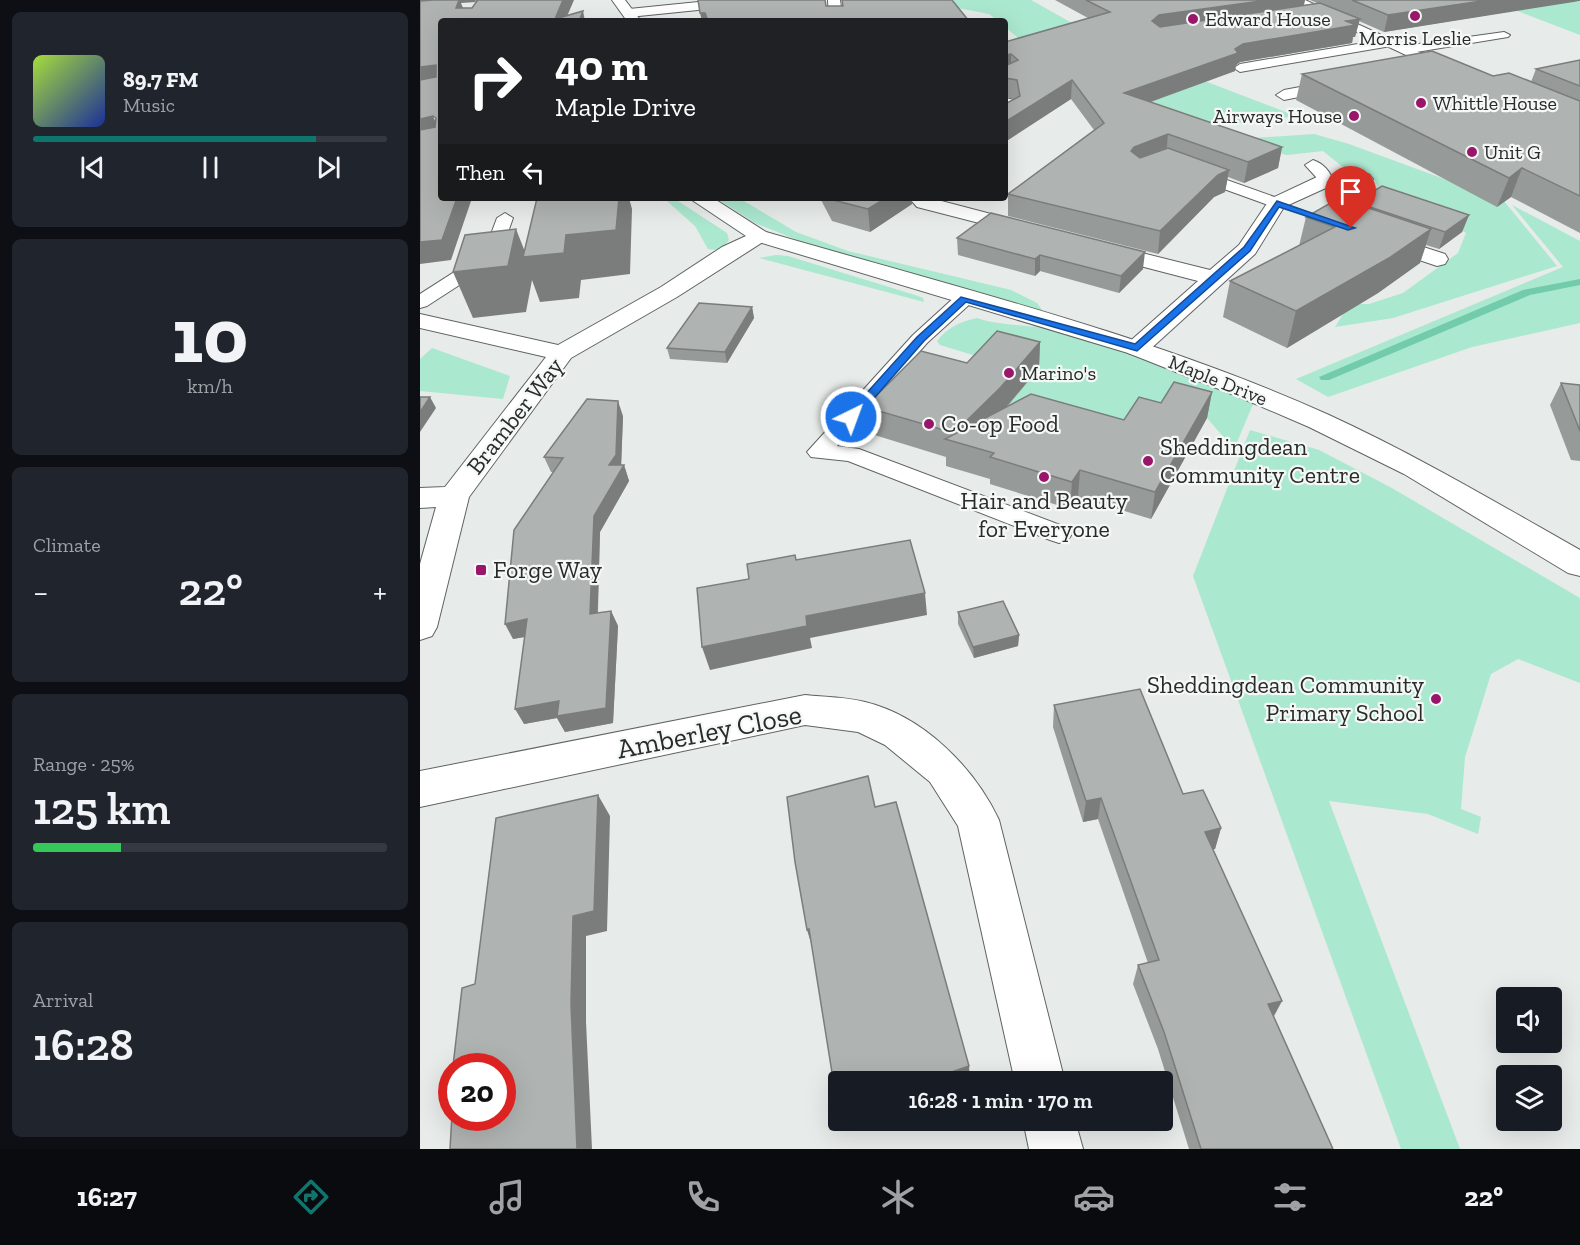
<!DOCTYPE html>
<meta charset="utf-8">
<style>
:root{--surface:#171b24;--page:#20242c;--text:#f1f3f6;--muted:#9ea1a6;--line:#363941;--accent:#0f766e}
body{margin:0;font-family:"Zilla Slab",serif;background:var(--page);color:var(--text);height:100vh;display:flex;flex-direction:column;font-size:22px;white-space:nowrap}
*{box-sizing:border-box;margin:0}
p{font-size:20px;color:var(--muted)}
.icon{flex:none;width:33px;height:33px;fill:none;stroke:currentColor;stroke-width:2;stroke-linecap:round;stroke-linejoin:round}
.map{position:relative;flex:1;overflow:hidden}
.details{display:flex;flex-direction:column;gap:12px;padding:12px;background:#0d0f14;width:420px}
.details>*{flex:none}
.hud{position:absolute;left:18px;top:18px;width:570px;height:183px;border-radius:6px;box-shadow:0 6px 24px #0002;background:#202124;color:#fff;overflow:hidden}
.controls{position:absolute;left:1076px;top:987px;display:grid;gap:12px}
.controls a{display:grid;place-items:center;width:66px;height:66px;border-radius:6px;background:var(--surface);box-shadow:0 6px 24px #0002;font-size:30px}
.speed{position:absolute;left:18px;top:1053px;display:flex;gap:12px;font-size:30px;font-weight:700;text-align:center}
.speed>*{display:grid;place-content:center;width:78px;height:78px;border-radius:50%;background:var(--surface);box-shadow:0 6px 24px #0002;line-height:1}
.speed .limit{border:9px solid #d22;background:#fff;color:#111}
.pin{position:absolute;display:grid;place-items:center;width:51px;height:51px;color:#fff;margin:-62px -26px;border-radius:50% 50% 50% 0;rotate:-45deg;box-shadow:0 0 6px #0007}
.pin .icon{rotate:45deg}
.me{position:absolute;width:66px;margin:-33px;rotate:42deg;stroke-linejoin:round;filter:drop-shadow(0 0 4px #0008)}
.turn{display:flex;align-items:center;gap:21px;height:126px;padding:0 18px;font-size:27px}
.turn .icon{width:78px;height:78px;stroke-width:2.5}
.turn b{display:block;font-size:42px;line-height:51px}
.then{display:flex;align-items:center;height:57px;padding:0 18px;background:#0003;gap:12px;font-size:22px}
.big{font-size:45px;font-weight:600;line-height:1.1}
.details .card{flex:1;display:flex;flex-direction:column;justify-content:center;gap:9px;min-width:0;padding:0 21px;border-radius:9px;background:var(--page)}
.details .dial{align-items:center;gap:0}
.dial b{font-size:78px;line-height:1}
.song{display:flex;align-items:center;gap:18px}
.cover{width:72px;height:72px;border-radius:9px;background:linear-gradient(135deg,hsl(80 70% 55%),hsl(230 70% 35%))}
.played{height:6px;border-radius:3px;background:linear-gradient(90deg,var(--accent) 80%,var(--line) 80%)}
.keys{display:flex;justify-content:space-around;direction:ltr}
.heat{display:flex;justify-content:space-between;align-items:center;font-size:33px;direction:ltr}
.charge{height:9px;border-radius:4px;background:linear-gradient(90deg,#34c759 25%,var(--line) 0)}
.trip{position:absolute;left:408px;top:1071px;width:345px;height:60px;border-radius:6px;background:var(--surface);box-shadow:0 6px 24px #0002;font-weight:600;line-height:60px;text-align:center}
.tabs{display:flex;height:96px;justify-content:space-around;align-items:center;background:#090b0e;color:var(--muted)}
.tabs .icon{width:42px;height:42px}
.tabs .on{color:var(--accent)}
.tabs b{font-size:27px;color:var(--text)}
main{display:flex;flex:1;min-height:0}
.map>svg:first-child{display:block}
</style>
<main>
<section class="details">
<div class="card">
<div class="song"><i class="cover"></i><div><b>89.7 FM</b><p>Music</p></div></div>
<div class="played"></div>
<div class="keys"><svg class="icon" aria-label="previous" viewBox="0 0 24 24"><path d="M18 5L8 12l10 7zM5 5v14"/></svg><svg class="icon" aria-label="pause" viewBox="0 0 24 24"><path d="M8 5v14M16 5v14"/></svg><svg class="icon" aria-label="next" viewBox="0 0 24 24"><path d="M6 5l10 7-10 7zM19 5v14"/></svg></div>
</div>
<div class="card dial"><b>10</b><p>km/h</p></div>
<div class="card"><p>Climate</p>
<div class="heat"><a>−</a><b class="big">22°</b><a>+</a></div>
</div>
<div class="card"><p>Range · 25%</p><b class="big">125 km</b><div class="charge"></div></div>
<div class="card"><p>Arrival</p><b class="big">16:28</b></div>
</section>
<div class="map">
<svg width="1160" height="1149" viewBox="0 0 1160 1149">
<rect width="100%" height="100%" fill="#e7ebe9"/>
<g fill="#aae8cf">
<polygon points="496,0 611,0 693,46 876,116 786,127 608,46 585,27 585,21 578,21 569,14"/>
<polygon points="1069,0 1160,2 1160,35"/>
<polygon points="894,134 929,144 1084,201 1137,266 973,318 915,327 929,304 949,304 983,293 1038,253 1046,233 1005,208 963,195 952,175 924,168 903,151 867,155 806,140"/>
<polygon points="296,198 319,198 376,232 428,251 591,290 617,303 622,310 621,313 399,249 335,223"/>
<path d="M255 199 307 233 309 240C303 248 298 251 288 249L275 226 247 201Z"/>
<polygon points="1092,205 1160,241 1160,323 1052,347 908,397 876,379 1143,267"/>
<polygon points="356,255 368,256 495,295 503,298 504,302 339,258"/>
<path d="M557 318C583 327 612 324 639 331 706 349 770 376 834 402L814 449 787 418 737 429 582 413 618 367 573 361 520 345 517 341C528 327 540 322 557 318Z"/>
<polygon points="12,348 90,376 83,399 0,391 0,359"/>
<polygon points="830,430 899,450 970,487 1160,598 1160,683 1098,659 1071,674 1045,757 1041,809 1061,817 1058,834 1008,814 909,801 1040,1149 981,1149 773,576"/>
</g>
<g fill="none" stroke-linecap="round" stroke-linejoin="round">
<polygon fill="#72cbaa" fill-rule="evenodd" points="1160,279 1160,285 1110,295 909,380 901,380 899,377 1103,290"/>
<defs>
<g id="lane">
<polygon points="1084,32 1090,35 1088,37 984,54 978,50 984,46"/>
<polygon points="967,39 971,40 971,46 820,72 814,68 820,64"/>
<path d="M893 160C902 163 912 172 912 181L910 184H898L896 177 885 165Z"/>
<polygon points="773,168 863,200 865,203 857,208 851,206 768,176 765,173 768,170"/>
<polygon points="85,213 93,218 78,260 7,306 0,308 0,294 64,253 77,218"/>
<polygon points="544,293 554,299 551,303 507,343 417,446 439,449 648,528 652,534 648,540 639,543 630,540 428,461 391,457 387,452 493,335 537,295"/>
</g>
<g id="street">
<polygon points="298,0 343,0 337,4 209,17 202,13 209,9"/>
<polygon points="408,0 420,0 423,21 409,21"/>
<polygon points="868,0 885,0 1042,72 1039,75 1029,75"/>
<polygon points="923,79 929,81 931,84 929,87 864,100 856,95 864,90"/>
<polygon points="585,98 595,100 598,115 585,122"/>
<polygon points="943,173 950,175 953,179 950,183 908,187 864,207 835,254 726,353 717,356 708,353 704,348 708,343 778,281 674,254 671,249 674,244 682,243 790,270 819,245 850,199 897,177"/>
<polygon points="489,198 510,198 613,225 616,229 613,233 606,235 497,207"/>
<polygon points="339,230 346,232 350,236 346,240 257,297 151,358 49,497 17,627 12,636 0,640 0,564 16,507 0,508 0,488 25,487 126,357 0,328 0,314 138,345 241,287 302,247"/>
<polygon points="960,233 1025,254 1028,259 1025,264 1017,266 952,244 949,239 952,234"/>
<path d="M385 695C404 697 426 697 445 702 503 716 554 767 579 820L645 1082H595L538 826 510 782 465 745 438 732 385 725 0 807V771Z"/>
<polygon points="603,1120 655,1120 663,1149 609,1149"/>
</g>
<g id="secondary">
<polygon points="192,0 205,0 221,21 207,21"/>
<path d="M269 198H293L346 232C535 287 729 334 909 415 996 455 1077 503 1160 550V576L1148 573 984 474 889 427 819 397 708 353 332 240Z"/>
</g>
</defs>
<use href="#lane" stroke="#606362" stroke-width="2"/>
<use href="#street" stroke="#606362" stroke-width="2"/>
<use href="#secondary" stroke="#606362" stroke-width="2"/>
<use href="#lane" fill="#fff" fill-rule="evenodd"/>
<use href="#street" fill="#fff" fill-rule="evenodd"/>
<use href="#secondary" fill="#fff" fill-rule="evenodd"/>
</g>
<g fill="#969a98">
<polygon points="635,0 885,0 884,5 897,3 890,0 1160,0 964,32 939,21 935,37 933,37 932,43 820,62 816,65 815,71 731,102 862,147 858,168 824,183 808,177 805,192 794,197 738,254 588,216 588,194 674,130 651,99 585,142 585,104 595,99 585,97 585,42 668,18"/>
<polygon points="1160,60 1160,233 1091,197 1077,207 876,100 882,74 1073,76 1111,82 1116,69"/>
<polygon points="400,198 491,198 492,204 450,232 412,221"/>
<polygon points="935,202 1049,215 1042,232 1019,249 1006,245 1000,263 958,293 867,348 803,317 810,281 879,246 886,217 934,203"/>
<polygon points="537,238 723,269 699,293 620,271 615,276 538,255"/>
<polygon points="332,307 334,318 307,363 250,359 247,348"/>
<polygon points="620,342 619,368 587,407 704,420 741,403 792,392 787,418 731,519 658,497 650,509 570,484 570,479 526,466 526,457 448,433 445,407 547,363"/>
<polygon points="1141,383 1160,385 1160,461 1151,460 1130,405"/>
<polygon points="203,416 201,465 204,465 209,481 180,532 178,613 191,611 198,626 193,723 145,732 137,718 104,724 105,637 93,639 133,472 131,472 124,457"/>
<polygon points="538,612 599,635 598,646 554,658 538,624"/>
<polygon points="634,705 763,794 801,828 795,849 793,849 854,1017 913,1149 769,1149 738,1049 713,984 718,965 728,963 678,819 663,822 633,727"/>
</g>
<g fill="#7a7d7c">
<polygon points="0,0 55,0 56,2 41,3 45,13 36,8 0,6"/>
<polygon points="143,0 154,0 145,21 135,19"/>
<polygon points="848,0 885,0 882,11 737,32 732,21 739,15"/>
<polygon points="1068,0 1160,0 1160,1 964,32 968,15"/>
<polygon points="163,11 165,21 159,21"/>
<polygon points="280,13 285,13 287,21 282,21"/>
<polygon points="940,19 935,37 933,37 932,43 820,62 816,65 815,71 702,112 704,93 815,49 823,44"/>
<polygon points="591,54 591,72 585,73 585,55"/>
<polygon points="16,65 21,78 0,85 0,67"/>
<polygon points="652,80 651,99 585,142 585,122"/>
<polygon points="13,116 21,134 0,138 0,119"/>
<polygon points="748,134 746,155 712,167 711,151 714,147"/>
<polygon points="862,147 858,168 824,183 828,162"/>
<polygon points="1102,168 1091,197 1077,207 1089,178"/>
<polygon points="809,170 805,192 794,197 738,254 740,231 798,175"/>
<polygon points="37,198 52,198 31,260 0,264 0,242"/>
<polygon points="199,198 209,198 212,209 210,274 161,280 159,298 120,302 112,280 106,312 53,318 33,272 96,229 107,257 146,235"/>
<polygon points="466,198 491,198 492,204 450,232 448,209"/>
<polygon points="1049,215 1042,232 1019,249 1025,232"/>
<polygon points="1011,229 1000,263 958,293 867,348 876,311"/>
<polygon points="725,252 723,269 699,293 701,276"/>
<polygon points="620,255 620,271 615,276 615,259"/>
<polygon points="332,307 334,318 307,363 305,352"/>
<polygon points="620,342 619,368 580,414 534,433"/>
<polygon points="792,392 787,418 731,519 735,492"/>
<polygon points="10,397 16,408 0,432 0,412"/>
<polygon points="198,401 203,416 201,470 204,465 209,481 180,532 177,630 170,614 174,516 189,465"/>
<polygon points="660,470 658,497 650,509 652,482"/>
<polygon points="505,593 507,615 390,638 392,648 290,670 282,647 386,616"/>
<polygon points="191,611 198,626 193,723 145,732 137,718 104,724 95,709"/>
<polygon points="107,619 115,635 93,639 85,624"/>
<polygon points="599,635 598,646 554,658 553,647"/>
<polygon points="178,795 190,816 187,931 166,936 166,1022 172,1149 157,1149 151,1004 153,916"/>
<polygon points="681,798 678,819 663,822 666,801"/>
<polygon points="801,828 795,849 779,853 785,832"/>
<polygon points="389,929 393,949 387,930"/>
<polygon points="862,1001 853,1018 848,1004"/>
<polygon points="549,1066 550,1082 503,1082"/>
<polygon points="422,1120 436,1120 424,1125"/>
</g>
<g fill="#afb3b1" stroke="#7a7d7c" stroke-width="1.5">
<polygon points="13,0 39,0 36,8 52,8 57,1 56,0 143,0 135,19 163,11 159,21 21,21 21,198 37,198 22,240 0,242 0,130 15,127 16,118 13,116 0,119 0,80 16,77 16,65 0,67 0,1"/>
<polygon points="278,0 405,0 406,6 423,6 422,0 532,0 549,21 288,21 285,13 280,13"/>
<polygon points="666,0 848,0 739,15 732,21 740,27 900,3 940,19 926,21 936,25 823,44 815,49 818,53 704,93 862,147 828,162 748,134 714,147 711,151 720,158 748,148 809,170 798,175 740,231 588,194 684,123 652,80 585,122 585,104 600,96 597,80 585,78 585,66 598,60 591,54 585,55 585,42 690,12"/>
<polygon points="932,0 1068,0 968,15"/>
<polygon points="1012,51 1073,76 1089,73 1160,101 1160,196 1102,168 1089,178 882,74"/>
<polygon points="1160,60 1160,86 1116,69"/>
<polygon points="962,186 1049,215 1025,232 935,202"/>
<polygon points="117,198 199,198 196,230 146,235 144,253 103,257"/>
<polygon points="408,198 466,198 448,209 409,199"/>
<polygon points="919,198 1011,229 969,258 876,311 810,281 915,227 886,217"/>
<polygon points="571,213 725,252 701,276 620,255 615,259 537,238"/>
<polygon points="96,229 88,266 33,272 45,235"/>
<polygon points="279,303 332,307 305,352 247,348"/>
<polygon points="577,331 620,342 580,388 534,433 445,407 501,351 547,363"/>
<polygon points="754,382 792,392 735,492 660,470 652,482 570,457 574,453 525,439 611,394 704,420 719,397 741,403"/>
<polygon points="1141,383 1160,385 1160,431"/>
<polygon points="0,397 10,397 0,412"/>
<polygon points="167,399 198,401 196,455 189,465 204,465 174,516 170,614 191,611 186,708 137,716 139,701 95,709 107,619 85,624 94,530 143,458 124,457"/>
<polygon points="490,540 505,593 386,616 387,626 282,647 277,588 329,579 327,564 375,555 376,560"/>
<polygon points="583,601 599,635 553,647 538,612"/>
<polygon points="720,689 763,794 783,790 801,828 785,832 862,1001 848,1004 913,1149 781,1149 744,1032 718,965 739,960 681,798 666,801 634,705"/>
<polygon points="448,776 455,807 476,802 549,1066 503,1082 418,1082 418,1110 389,929 387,930 375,862 367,797"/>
<polygon points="178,795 174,911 153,916 151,1004 157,1149 30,1149 32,1115 32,1118 82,1118 82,1066 33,1066 42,988 55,984 76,818"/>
</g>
<polygon fill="#1a73e8" stroke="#114b97" stroke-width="1.5" points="857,201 935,228 928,230 859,207 830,251 717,351 546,302 504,341 435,420 425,417 497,337 541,297 715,344 824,247"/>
<g fill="#99166a" stroke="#f4f8f6" stroke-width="2">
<circle cx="995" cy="16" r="6"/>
<circle cx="773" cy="19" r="6"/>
<circle cx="1001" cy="103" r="6"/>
<circle cx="934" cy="116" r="6"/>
<circle cx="1052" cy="152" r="6"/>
<circle cx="589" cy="373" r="6"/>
<circle cx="509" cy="424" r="6"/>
<circle cx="728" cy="461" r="6"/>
<circle cx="624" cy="477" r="6"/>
<rect x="55" y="564" width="12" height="12" rx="3"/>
<circle cx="1016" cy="699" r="6"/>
</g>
<g text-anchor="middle" stroke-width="4.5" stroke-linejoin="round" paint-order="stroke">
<g font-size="20" fill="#292a29" stroke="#f4f8f6" text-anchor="start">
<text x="785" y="26">Edward House</text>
<text x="995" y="45" text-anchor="middle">Morris Leslie</text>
<text x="1013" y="110">Whittle House</text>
<text x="922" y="123" text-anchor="end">Airways House</text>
<text x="1064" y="159">Unit G</text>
<text x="601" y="380">Marino's</text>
</g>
<g font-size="20" fill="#292a29" stroke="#f4f8f6">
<text transform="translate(798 380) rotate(22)" y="7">Maple Drive</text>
</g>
<g font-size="24" fill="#292a29" stroke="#f4f8f6">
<text transform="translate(95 416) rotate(-52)" y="8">Bramber Way</text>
</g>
<g font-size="24" fill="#292a29" stroke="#f4f8f6" text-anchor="start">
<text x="521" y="432">Co-op Food</text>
<text x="740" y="455">Sheddingdean<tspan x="740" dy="28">Community Centre</tspan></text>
<text x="624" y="509" text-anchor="middle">Hair and Beauty<tspan x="624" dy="28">for Everyone</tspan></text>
<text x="73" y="578">Forge Way</text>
<text x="1004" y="693" text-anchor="end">Sheddingdean Community<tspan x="1004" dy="28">Primary School</tspan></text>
</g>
<g font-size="28" fill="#292a29" stroke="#f4f8f6">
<text transform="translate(289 731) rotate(-11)" y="10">Amberley Close</text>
</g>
</g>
</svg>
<div class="controls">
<a><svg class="icon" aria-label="sound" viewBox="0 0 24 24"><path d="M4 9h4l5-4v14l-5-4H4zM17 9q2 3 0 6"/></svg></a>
<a><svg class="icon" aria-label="layers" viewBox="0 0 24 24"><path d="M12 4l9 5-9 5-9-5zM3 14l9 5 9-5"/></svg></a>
</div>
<div class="speed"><div class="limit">20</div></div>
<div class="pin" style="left:931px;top:228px;background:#d93025"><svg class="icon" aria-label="arrive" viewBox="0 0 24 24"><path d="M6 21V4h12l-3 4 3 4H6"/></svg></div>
<svg class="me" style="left:431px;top:417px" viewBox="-20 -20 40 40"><circle r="17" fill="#1a73e8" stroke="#fff" stroke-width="3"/><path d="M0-11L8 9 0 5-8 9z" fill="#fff"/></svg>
<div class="trip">16:28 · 1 min · 170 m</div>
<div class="hud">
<div class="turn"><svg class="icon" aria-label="right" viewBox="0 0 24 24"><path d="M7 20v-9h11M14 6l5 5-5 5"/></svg><div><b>40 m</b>Maple Drive</div></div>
<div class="then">Then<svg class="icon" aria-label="left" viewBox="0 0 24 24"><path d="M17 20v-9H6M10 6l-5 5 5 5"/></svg></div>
</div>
</div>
</main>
<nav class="tabs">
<b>16:27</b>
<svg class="icon on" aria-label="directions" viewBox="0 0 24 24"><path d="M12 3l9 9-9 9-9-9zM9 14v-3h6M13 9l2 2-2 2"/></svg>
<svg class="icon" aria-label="music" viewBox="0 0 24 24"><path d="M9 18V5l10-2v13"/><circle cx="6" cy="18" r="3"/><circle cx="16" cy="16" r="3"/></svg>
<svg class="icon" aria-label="phone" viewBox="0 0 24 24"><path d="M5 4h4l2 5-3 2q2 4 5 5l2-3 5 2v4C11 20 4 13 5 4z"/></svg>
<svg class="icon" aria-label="climate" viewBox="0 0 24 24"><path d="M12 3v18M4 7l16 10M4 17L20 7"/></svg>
<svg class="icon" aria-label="car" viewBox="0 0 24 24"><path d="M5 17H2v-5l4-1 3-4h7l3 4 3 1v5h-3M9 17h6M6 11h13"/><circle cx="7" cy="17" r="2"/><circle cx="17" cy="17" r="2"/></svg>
<svg class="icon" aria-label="filters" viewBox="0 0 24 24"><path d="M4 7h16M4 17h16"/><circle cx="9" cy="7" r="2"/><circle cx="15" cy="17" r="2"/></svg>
<b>22°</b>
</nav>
